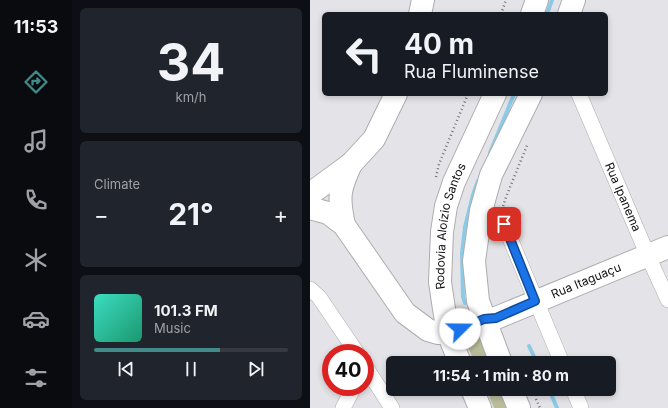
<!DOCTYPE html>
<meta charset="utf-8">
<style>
:root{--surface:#171b24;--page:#20242c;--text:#f1f3f6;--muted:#9ea1a6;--line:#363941;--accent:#428a89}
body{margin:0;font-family:Inter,sans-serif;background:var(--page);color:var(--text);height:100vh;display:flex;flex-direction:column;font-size:15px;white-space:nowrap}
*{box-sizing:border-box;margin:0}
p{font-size:13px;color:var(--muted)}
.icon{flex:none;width:22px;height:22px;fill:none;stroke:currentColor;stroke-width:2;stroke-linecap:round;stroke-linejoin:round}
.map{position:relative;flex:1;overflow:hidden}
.panel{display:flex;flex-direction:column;gap:8px;padding:8px;background:#0d0f14;width:238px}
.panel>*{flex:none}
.top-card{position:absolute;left:12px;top:12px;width:286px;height:84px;border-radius:6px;box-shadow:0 2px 6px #0003;background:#171b24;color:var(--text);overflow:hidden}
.speed{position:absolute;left:12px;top:344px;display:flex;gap:8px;font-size:20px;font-weight:700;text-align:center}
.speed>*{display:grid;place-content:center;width:52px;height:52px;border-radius:50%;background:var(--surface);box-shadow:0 2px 6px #0003;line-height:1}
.speed .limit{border:6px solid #d22;background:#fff;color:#111}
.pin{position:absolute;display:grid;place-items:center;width:34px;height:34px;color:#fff;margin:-17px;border-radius:8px;box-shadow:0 2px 6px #0006}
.me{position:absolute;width:44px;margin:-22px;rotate:68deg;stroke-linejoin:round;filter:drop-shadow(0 0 3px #0008)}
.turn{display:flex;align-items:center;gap:14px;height:84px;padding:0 16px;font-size:18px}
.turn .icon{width:52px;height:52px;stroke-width:2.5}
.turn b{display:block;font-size:28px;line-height:34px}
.big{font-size:30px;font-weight:700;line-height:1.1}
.panel .card{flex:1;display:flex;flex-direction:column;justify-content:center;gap:6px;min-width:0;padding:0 14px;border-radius:6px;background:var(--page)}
.panel .dial{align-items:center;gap:0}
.dial b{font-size:52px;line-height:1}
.song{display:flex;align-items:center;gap:12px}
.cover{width:48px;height:48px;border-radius:6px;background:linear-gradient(135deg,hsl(170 70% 55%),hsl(160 70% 35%))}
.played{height:4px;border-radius:2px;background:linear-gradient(90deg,var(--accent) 65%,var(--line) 65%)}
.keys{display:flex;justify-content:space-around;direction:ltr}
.heat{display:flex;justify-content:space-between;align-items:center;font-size:22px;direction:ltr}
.trip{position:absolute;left:76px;top:356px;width:230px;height:40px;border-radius:6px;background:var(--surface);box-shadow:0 2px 6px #0003;font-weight:700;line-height:40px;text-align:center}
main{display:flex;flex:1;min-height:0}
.tab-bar{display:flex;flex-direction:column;width:72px;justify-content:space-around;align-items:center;background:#090b0e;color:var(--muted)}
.tab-bar .icon{width:28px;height:28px}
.tab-bar .current{color:var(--accent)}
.tab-bar b{font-size:18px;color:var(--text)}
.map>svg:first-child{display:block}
</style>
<main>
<nav class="tab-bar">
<b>11:53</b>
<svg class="icon current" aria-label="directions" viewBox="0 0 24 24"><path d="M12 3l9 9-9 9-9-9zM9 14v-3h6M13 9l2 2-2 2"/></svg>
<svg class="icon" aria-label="music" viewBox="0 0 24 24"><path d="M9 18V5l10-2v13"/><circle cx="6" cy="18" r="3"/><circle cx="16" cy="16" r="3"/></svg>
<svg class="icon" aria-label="phone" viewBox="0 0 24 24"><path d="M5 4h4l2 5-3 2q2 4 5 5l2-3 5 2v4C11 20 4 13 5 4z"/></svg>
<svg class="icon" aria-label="climate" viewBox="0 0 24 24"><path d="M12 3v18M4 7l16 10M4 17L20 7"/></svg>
<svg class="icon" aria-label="car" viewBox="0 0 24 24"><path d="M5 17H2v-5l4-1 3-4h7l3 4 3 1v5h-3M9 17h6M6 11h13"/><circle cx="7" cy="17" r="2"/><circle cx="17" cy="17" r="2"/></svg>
<svg class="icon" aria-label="filters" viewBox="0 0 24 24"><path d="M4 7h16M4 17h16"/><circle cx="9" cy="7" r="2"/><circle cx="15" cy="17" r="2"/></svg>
</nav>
<section class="panel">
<div class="card dial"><b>34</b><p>km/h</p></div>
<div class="card"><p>Climate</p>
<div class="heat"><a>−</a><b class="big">21°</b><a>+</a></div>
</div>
<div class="card">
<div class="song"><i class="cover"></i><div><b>101.3 FM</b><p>Music</p></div></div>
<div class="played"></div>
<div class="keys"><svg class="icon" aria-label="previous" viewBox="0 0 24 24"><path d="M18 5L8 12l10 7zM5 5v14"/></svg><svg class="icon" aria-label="pause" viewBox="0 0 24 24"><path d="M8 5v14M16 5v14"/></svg><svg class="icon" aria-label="next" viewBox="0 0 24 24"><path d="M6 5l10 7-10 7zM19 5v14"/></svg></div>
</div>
</section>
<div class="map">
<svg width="358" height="408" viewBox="0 0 358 408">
<rect width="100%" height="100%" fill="#e4e3e7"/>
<g fill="#b9bd9a">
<polygon points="171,337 183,363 165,363 156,343"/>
<polygon points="176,389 194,389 202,408 184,408"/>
</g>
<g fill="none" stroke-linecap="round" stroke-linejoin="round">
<g stroke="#8bcbe6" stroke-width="4">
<polyline points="237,14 242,0"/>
<polyline points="180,153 204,94"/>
<polyline points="155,303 153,297 152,253 155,227 163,195 168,181"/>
<polyline points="219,346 227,363"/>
<polyline points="239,389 247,408"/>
</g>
<defs>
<g id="street">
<path id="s1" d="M269 94 338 256 358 300"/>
<polyline points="194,224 252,363"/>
<polyline points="0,289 9,297 47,353"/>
<polyline points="55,366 82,408"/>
<polyline points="263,389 271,408"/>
<polyline points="33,408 44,387"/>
</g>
<g id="secondary">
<polyline points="110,14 113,0"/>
<polyline points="0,194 41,164 64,139 86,94"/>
<path id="s2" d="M0 208 18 213 34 225 95 313 118 330 128 333H138L174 319 186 318 358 247"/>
<path d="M34 225C28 197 29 190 41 164"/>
</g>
<g id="primary">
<polyline points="222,14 227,0"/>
<polyline points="259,14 264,0"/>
<path id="s3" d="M150 363 138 333 134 309 130 282 132 232 136 206 144 182 185 94"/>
<polyline points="191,363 168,301 164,261 171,211 181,175 221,94"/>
<polyline points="162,389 170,408"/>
<polyline points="201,389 209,408"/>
</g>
</defs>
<use href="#street" stroke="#adadb0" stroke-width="16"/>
<use href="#secondary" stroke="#adadb0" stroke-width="24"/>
<use href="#primary" stroke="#adadb0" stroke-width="24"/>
<g stroke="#727274" stroke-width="2.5" stroke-dasharray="1 3" stroke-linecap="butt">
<polyline points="191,14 196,0"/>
<polyline points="126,177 129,164 158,94"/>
<polyline points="192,210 196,197 218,143"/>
<polyline points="226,399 230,408"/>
</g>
<use href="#street" stroke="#fff" stroke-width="15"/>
<use href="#secondary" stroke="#fff" stroke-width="22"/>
<use href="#primary" stroke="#fff" stroke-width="22"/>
</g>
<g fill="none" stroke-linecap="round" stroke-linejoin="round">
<defs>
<polyline id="route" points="150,329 174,319 186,318 225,301 194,224"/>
</defs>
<use href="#route" stroke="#114b97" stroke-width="10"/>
<use href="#route" stroke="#1a73e8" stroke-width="7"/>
</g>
<g text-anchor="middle" stroke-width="3.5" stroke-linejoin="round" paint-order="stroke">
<g font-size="12" fill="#131314" stroke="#fff">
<text dy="4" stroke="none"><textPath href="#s1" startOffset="112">Rua Ipanema</textPath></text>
<text dy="4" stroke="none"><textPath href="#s3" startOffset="141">Rodovia Aloízio Santos</textPath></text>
<text dy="4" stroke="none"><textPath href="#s2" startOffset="343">Rua Itaguaçu</textPath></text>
</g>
</g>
</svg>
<div class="speed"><div class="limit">40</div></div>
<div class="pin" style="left:194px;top:224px;background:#d93025"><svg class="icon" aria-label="arrive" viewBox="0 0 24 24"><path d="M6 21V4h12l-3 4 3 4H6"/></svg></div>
<svg class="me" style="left:150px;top:329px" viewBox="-20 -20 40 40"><circle r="19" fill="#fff"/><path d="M0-13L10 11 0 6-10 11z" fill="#1a73e8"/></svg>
<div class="trip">11:54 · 1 min · 80 m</div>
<div class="top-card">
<div class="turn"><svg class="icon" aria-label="left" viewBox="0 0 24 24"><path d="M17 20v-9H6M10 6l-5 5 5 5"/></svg><div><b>40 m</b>Rua Fluminense</div></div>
</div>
</div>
</main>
